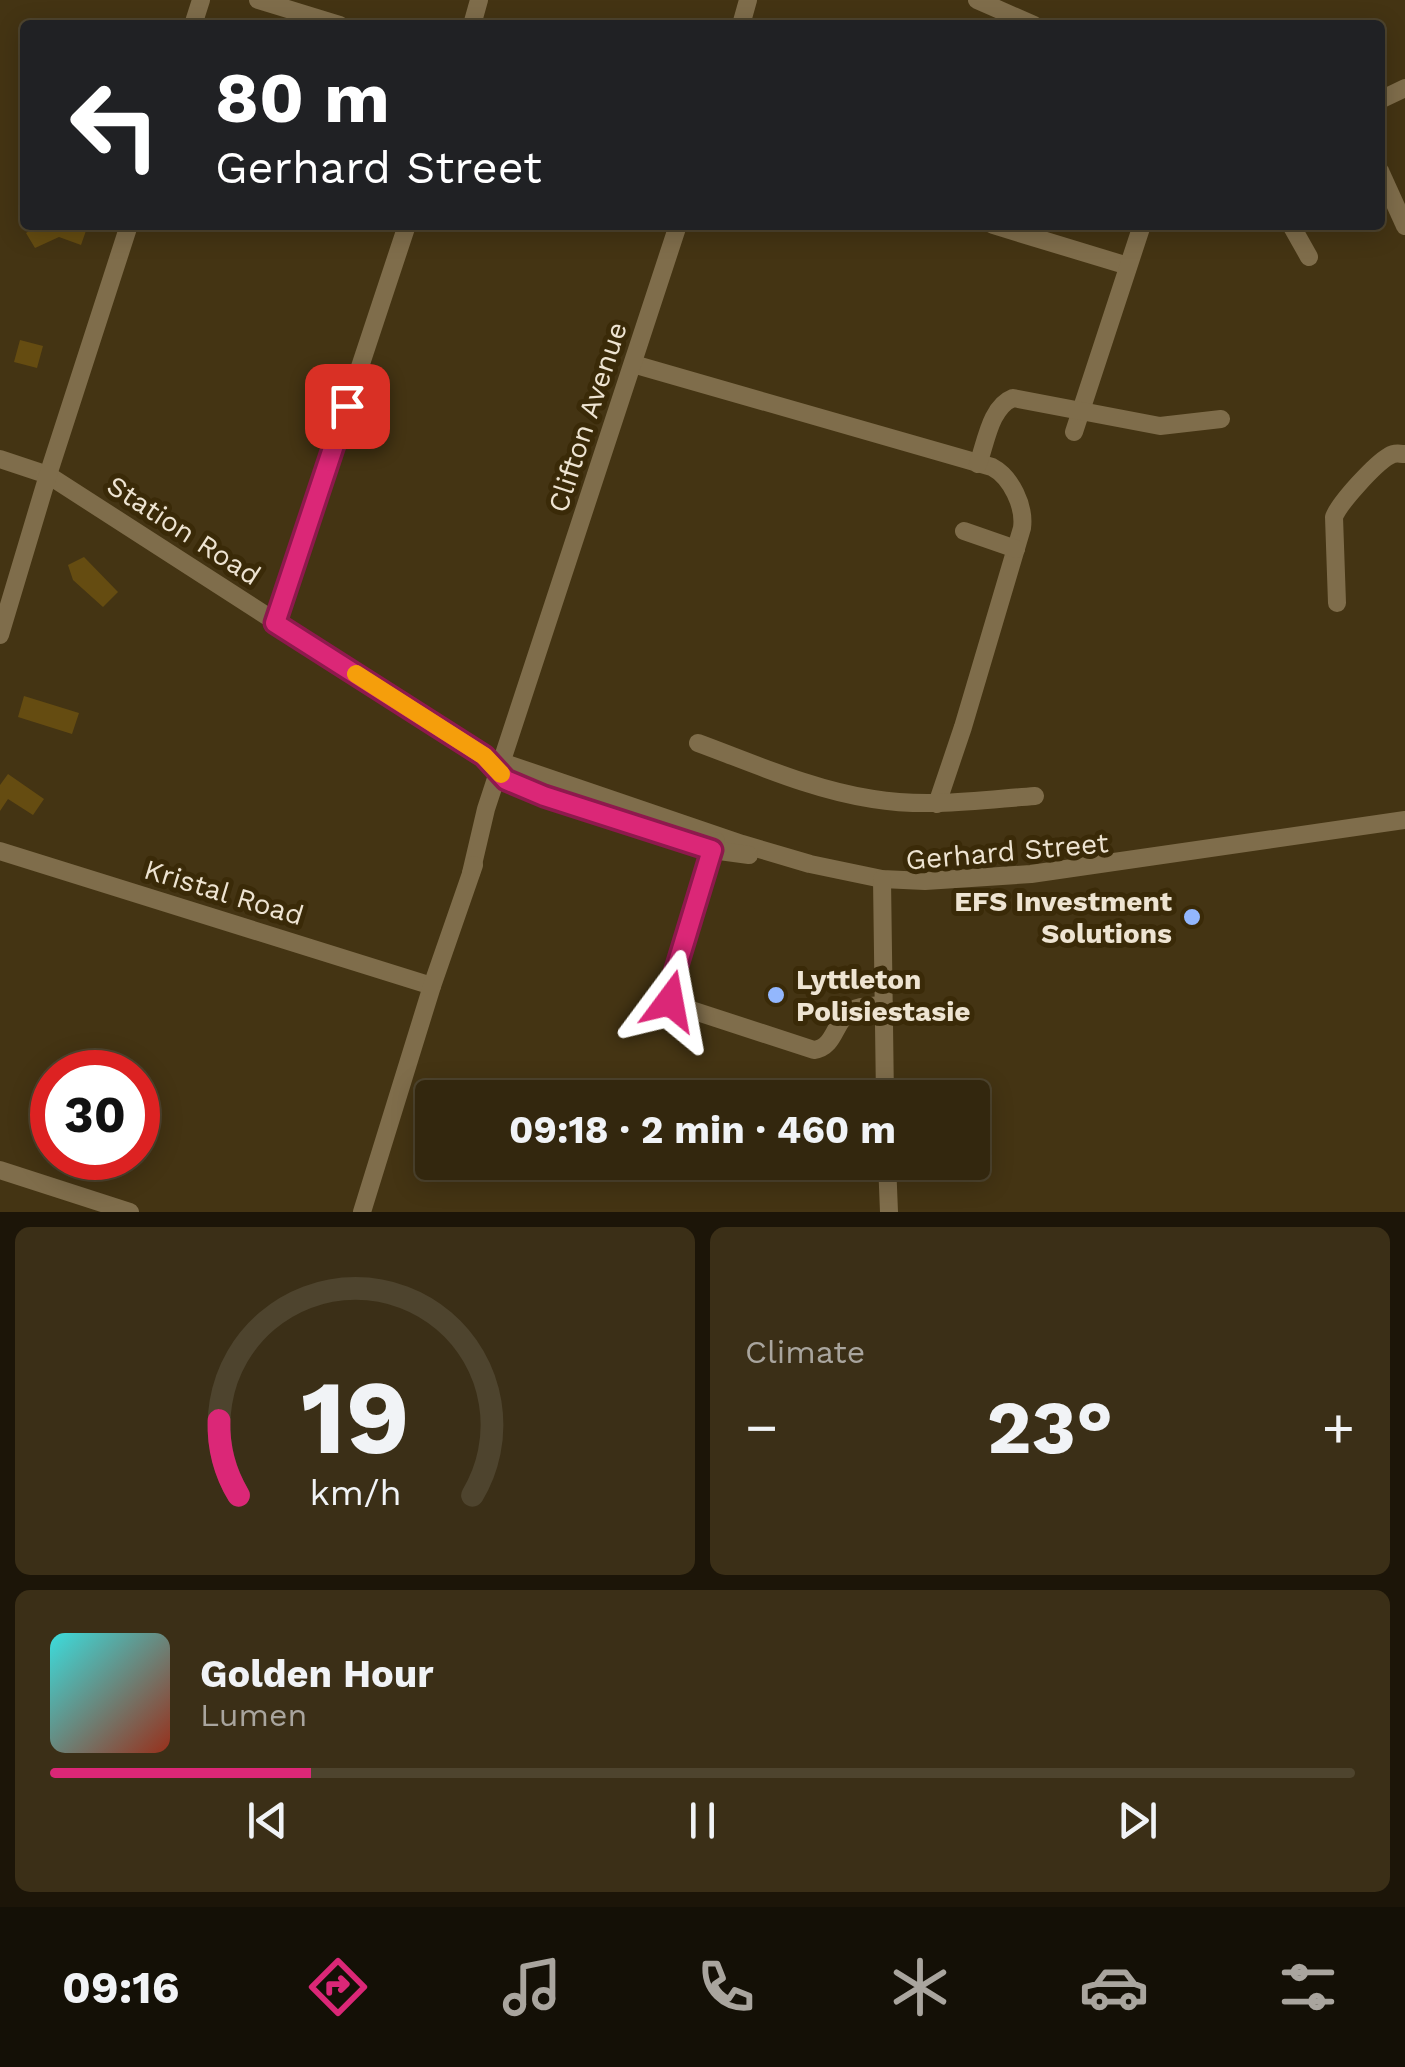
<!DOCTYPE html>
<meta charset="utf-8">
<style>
:root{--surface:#33270e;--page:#3b2f17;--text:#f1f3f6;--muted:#a9a59e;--line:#4e442e;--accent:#db2777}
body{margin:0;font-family:"Work Sans",sans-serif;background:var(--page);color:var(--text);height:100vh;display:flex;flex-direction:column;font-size:38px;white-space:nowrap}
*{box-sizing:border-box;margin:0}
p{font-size:32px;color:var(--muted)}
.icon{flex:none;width:55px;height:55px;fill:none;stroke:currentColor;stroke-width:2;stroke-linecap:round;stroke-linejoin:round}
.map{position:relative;height:1212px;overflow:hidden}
.side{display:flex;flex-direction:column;gap:15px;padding:15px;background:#1c1508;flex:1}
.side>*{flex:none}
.banner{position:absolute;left:20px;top:20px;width:1365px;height:210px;border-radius:10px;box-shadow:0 5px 25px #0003,0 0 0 2px var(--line);background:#202124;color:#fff;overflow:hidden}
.speed{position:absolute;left:30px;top:1050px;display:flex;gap:20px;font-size:50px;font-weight:700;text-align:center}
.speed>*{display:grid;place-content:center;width:130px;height:130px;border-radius:50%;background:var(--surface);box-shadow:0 5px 25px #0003,0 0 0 2px var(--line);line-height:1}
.speed .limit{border:15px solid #d22;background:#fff;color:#111}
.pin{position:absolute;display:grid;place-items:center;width:85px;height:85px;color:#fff;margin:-42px;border-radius:20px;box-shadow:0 5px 15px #0006}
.me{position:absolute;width:110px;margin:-55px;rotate:13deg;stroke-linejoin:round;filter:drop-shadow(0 0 8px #0008)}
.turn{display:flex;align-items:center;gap:35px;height:210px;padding:0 30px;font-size:45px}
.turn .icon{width:130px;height:130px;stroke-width:2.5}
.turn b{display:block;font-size:70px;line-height:85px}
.big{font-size:75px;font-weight:700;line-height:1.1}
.side .card{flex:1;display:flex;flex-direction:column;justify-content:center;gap:15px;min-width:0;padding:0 35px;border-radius:15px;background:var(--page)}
.side .dial{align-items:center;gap:0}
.dial svg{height:260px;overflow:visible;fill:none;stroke:var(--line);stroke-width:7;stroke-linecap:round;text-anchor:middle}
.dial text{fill:var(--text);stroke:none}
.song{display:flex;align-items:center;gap:30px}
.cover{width:120px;height:120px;border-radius:15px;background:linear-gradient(135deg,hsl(180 70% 55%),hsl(10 70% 35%))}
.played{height:10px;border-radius:5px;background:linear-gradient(90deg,var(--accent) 20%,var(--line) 20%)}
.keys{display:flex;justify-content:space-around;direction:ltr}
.heat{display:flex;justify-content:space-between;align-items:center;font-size:55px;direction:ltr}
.side .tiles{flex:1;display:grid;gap:15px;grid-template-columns:1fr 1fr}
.card:last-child{grid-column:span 2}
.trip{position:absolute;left:415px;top:1080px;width:575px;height:100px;border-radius:10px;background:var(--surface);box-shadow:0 5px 25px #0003,0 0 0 2px var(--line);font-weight:700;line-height:100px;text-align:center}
.tab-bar{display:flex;height:160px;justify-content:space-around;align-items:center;background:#141006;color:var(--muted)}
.tab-bar .icon{width:70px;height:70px}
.tab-bar .on{color:var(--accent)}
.tab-bar b{font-size:45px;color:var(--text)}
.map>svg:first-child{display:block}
</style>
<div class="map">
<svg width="1405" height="1212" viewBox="0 0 1405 1212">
<rect width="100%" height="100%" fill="#443413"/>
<g fill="#654c11">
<polygon points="38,225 88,225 81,245 59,237 35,248 26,233"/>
<polygon points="20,340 43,346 37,368 14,362"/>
<polygon points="84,557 118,592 103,607 73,580 68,565"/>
<polygon points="24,696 79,713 72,734 18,717"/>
<polygon points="8,774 44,799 33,815 8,799 0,811 0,785"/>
</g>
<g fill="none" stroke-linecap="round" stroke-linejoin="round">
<g stroke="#7f6d4b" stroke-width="18">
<polyline points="258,0 340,25"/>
<polyline points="977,0 1034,25"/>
<polyline points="193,25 201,0"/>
<polyline points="472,25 479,0"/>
<polyline points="741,25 748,0"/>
<polyline points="1380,100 1405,88"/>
<polyline points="1380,171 1405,226"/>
<polyline points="993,225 1128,266"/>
<polyline points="1291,225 1309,257"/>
<path d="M633 364 992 467C1011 477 1025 506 1022 528L963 727 937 804"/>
<polyline points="1074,432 1142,225"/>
<polyline points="0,459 48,475 484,756 491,763"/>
<path d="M978 464C986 443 990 407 1013 398L1160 426 1221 419"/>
<polyline points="964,531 1016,549"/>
<path d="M1337 603 1334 517C1340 502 1375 464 1389 456 1395 452 1398 454 1405 454"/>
<polyline points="275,623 407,225"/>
<polyline points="0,635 48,475 129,225"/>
<path d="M698 743C755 764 813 790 873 799 927 808 981 800 1035 796"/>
<polyline points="484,756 742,844 810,864 882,879 925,881 1031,874 1405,820"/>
<polyline points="506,781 543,795 712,850 749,855"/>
<path d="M716 841 669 992 668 996 673 1004 814 1050C836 1047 834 1020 852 1010 861 1005 874 1006 884 1005"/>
<polyline points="0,851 432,986"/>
<polyline points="471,873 486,809 678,225"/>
<polyline points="882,879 885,1098"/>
<polyline points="887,1162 889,1212"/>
<polyline points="0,1170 130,1212"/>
<polyline points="362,1212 432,986 474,865"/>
</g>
</g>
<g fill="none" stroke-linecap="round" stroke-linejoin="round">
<defs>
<polyline id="route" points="347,406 275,623 484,756 506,780 544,796 712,850 669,992 670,1001"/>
</defs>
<use href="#route" stroke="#8e194d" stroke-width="25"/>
<use href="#route" stroke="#db2777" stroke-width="18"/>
<polyline stroke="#f59e0b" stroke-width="18" points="356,674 484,756 501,774"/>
</g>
<g fill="#93b7fd" stroke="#3a2a08" stroke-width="4">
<circle cx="1192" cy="917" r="10"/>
<circle cx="776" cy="995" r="10"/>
</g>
<g text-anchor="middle" stroke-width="10" stroke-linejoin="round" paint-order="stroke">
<g font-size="28" fill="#eee4d2" stroke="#3a2a08">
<text transform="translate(587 417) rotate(-72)" y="10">Clifton Avenue</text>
<text transform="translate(184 530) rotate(33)" y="10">Station Road</text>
<text transform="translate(1007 851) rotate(-5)" y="10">Gerhard Street</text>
<text transform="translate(224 892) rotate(17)" y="10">Kristal Road</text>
</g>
<g font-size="28" font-weight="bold" fill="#eee4d2" stroke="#3a2a08" text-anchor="end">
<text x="1172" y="911">EFS Investment<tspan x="1172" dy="32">Solutions</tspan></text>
<text x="796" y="989" text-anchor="start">Lyttleton<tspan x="796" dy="32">Polisiestasie</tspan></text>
</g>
</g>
</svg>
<div class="speed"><div class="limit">30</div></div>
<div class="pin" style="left:347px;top:406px;background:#d93025"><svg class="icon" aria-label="arrive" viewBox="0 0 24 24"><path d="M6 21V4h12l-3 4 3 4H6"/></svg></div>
<svg class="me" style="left:670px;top:1001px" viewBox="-20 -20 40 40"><path d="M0-17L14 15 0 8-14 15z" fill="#db2777" stroke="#fff" stroke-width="4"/></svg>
<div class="trip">09:18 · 2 min · 460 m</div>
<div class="banner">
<div class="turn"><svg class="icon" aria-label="left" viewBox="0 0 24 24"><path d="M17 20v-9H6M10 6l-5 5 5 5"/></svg><div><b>80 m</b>Gerhard Street</div></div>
</div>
</div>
<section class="side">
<div class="tiles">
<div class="card dial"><svg viewBox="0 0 100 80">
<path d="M14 69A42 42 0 1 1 86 69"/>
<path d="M14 69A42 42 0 0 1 8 46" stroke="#db2777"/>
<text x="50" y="56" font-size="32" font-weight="700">19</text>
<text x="50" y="72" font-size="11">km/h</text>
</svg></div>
<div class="card"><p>Climate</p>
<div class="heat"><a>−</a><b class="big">23°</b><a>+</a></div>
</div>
<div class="card">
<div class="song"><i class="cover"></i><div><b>Golden Hour</b><p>Lumen</p></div></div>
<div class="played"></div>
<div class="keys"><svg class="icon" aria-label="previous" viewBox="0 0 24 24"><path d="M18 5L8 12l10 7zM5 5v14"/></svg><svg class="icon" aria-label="pause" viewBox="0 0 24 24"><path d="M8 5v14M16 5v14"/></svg><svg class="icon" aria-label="next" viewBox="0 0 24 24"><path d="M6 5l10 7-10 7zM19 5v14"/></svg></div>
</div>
</div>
</section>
<nav class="tab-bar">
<b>09:16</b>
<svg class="icon on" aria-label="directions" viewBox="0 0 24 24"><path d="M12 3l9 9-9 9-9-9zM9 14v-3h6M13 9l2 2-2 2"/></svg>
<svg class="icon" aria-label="music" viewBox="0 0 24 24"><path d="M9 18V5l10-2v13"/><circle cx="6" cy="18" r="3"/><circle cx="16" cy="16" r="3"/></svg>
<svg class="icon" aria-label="phone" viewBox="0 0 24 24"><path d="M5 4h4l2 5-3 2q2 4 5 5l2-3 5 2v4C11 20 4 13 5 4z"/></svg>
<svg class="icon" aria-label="climate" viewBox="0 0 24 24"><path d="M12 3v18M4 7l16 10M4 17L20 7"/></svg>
<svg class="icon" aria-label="car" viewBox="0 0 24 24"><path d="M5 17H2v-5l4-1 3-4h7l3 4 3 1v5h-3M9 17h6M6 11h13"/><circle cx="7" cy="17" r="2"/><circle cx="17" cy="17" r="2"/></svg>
<svg class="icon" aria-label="filters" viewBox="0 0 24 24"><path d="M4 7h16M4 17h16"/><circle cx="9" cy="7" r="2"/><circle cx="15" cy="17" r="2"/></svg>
</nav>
